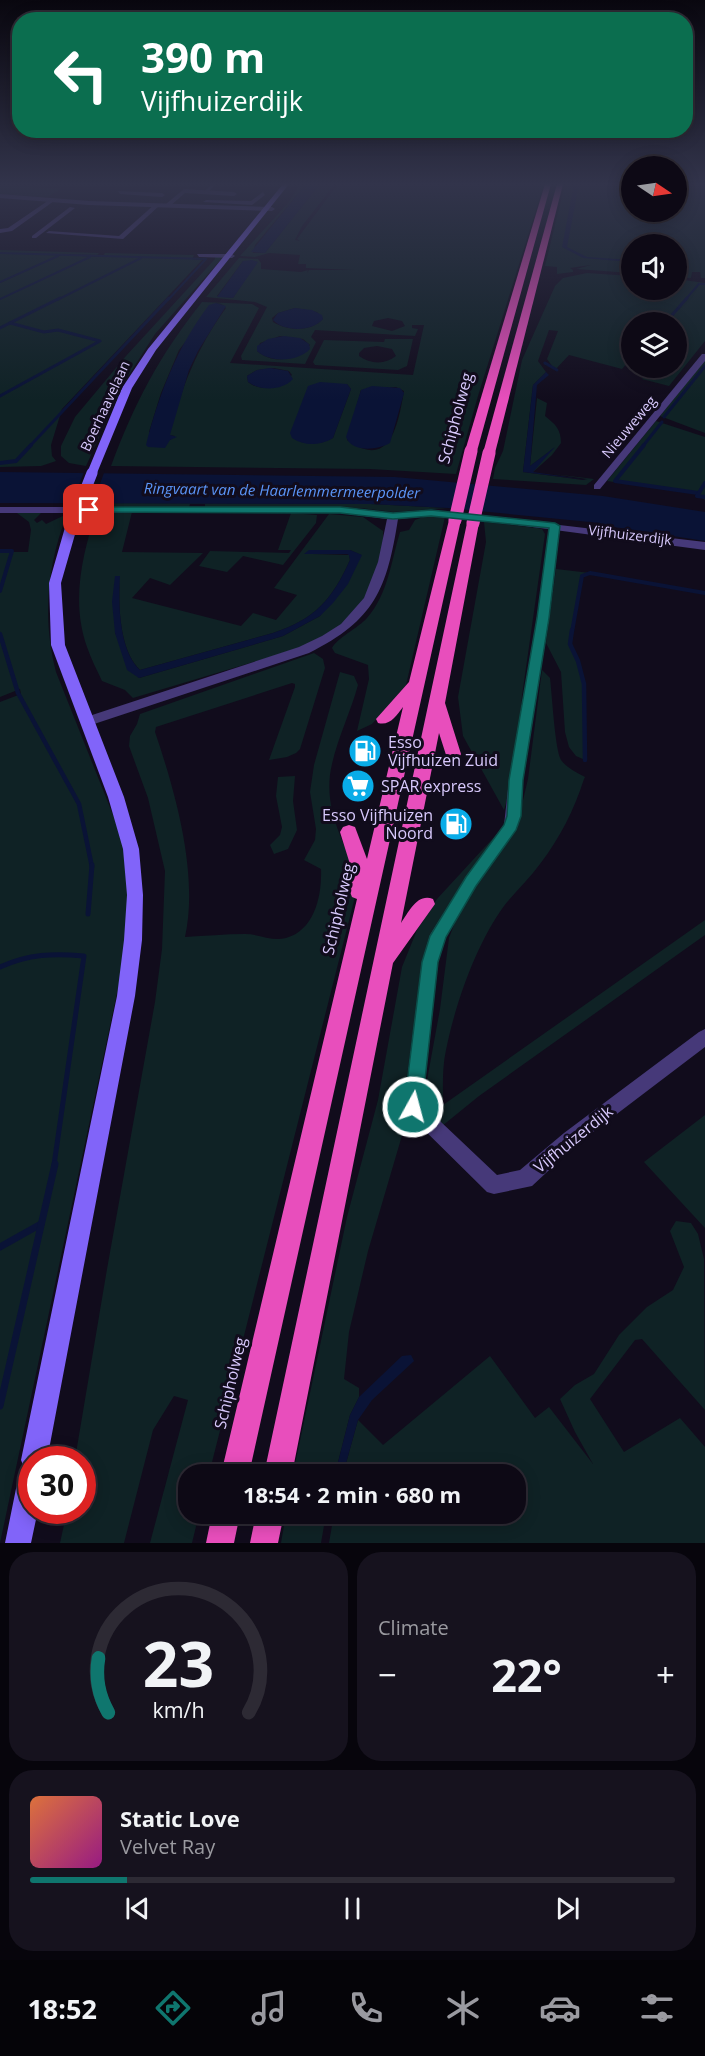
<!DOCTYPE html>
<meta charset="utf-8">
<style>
:root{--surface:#0d0915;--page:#16121e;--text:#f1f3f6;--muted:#9a9aa0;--line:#2d2a34;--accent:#0f766e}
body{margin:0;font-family:"Open Sans",sans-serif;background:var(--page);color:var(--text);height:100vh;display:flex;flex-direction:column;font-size:22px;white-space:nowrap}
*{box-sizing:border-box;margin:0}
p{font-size:20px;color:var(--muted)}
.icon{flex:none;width:33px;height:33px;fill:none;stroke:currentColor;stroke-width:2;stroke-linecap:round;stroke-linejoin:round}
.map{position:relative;height:1543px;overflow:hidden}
.sheet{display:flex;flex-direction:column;gap:9px;padding:9px;background:#07050c;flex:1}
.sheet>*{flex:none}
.hud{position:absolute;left:12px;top:12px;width:681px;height:126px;border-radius:24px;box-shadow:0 3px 15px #0003,0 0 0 2px var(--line);background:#0b6e4f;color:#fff;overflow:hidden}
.needle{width:39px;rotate:103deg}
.buttons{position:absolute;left:621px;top:156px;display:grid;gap:12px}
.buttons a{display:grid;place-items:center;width:66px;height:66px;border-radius:50%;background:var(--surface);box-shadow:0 3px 15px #0003,0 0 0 2px var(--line);font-size:30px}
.speed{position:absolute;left:18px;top:1446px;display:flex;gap:12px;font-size:30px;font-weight:700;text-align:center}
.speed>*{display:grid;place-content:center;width:78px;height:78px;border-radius:50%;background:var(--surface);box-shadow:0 3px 15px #0003,0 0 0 2px var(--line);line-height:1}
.speed .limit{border:9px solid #d22;background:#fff;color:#111}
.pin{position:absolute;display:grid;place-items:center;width:51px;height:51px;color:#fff;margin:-26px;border-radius:12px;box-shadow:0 3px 9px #0006}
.me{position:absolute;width:66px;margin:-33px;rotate:7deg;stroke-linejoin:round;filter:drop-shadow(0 0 4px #0008)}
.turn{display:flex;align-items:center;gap:21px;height:126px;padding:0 30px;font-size:27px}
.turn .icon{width:78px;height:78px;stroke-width:2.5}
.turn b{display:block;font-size:42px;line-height:51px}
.big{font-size:45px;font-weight:700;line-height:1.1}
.sheet .tile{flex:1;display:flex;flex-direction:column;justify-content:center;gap:9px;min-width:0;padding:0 21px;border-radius:24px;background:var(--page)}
.sheet .dial{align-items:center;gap:0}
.dial svg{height:156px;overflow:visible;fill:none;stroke:var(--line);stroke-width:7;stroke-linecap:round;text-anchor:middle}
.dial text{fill:var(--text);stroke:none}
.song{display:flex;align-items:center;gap:18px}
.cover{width:72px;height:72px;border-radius:9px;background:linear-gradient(135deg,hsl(20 70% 55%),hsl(310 70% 35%))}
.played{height:6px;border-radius:3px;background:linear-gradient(90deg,var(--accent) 15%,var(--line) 15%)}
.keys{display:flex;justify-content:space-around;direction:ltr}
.heat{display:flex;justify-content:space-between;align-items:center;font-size:33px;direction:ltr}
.sheet .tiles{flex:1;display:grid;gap:9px;grid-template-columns:1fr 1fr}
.tile:last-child{grid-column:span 2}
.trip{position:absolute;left:178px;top:1464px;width:348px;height:60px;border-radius:24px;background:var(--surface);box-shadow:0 3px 15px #0003,0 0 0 2px var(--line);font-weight:700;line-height:60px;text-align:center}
.dock{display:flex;height:96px;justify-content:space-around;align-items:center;background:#050408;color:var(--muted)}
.dock .icon{width:42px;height:42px}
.dock .selected{color:var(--accent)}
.dock b{font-size:27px;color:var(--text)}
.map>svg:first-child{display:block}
</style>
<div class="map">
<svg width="705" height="1543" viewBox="0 0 705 1543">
<rect width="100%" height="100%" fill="#110c1c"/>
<g fill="#0f2225" fill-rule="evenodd">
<path d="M300 184H306L255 245 253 253H265L320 184H335L302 226 295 240 300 241 297 239 338 184H544L478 396 456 474 370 469 111 466C135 402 159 356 202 302L252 304 259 308 230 363 413 375 424 325H412V328L418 329 415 336 315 330 311 337 316 342 305 364 242 360 241 356 267 307 255 302 206 297 239 258 258 259 261 263V269L301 272 308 270 307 273 309 270H354L306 268V264H298L300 255 269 253 255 257 240 256 289 202ZM243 261 257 262 233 298 217 296ZM216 303 221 304 226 308C197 348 181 388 169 435L175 436 170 440 149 432 161 393 179 350ZM295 308 317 312 323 319C311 332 287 331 273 322L272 318 278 313ZM388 318 402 321 405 326 392 331 372 326 374 321ZM280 336 303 339 310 345C298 360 273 365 257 351L260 343ZM274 368 289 371 292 375C277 385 264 394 248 382L247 376 257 370ZM347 384 351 389 333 438 320 443 300 442ZM396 387 404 391C398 424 391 471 347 440L361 390Z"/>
<polygon points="565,184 631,184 632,212 676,212 677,184 705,184 705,278 701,278 700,272 692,272 691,278 677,277 676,244 632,244 631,273 576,269 591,265 570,268 573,270 573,272 557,274 557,267 545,266"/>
<polygon points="0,185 60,189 48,197 0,194"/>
<polygon points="0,250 99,253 97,255 61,254 0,282"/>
<polygon points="105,253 194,255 192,259 202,260 62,409 51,445 52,456 56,461 41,466 0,467 0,283 61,255 102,257"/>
<polygon points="215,256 222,258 155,334 125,381 86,466 69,463 61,456 61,446 75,417 126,356 215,259"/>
<polygon points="587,273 631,276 632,290 676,290 677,279 705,283 705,341 669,386 642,379 650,370 646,368 676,368 676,322 632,322 631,359 622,369 569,355 555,370 547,359 558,331 549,330 538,361 546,372 533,385 523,472 583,480 587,479 553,474 594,479 586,485 493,479 495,468 503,451 522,360 555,286 563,278"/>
<path d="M385 339H413L407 366 398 370 315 365 313 362 324 340 384 342ZM377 346 392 349 396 356C385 365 370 364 359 356V353L364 348Z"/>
<polygon points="705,359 705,433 660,416"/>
<path d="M537 398 547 403 545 416C555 424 561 429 561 443L552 455 533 472 532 469 554 448 530 466Z"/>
<polygon points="656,421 705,437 705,500 696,494 607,481"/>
<polygon points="94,503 371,504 448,508 393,512 360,508 205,507 205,504 190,504 189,507 93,506"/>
<path d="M96 512H132L122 552 203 553 170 585 150 578 132 598 241 626 253 613 276 620 297 595 274 588 329 514 363 517 383 531V546L369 594 345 623 304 647 133 698 125 690 102 681C97 670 91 659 87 647 71 602 82 556 96 512ZM309 550H350L361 555 320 616 283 636 139 678 115 633 120 576C118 604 119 650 140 670L273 633C315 619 332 600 350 560L349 555 313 554Z"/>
<path d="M17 513H41L34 520 37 523 42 520 46 524 67 514C47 566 42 618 56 672L115 820 127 860 131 894 124 960 0 1543V702L21 694 20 689 0 697V552H28L31 530 29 522Z"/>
<polygon points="291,513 317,515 316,523 283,565 243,556 227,572 199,566 210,551 289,553 291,550 278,550"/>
<path d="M423 517H445L406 685 372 724 357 731 369 679 368 665 335 653 332 648C337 638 358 628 367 618 388 594 391 562 400 532L409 530 415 520Z"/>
<polygon points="484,522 537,528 542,529 545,534 522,696 518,740 509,793 504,810 463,736 458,697 486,542"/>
<polygon points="556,569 590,573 582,576 580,579 571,644 578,661 584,684 585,760 576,756 569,747 565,732 561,672 546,643"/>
<path d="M314 653 323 659 325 668 300 749 296 753 287 757 269 760 295 687V684L292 683 156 727 155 732C175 791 199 874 185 937 205 936 225 934 245 934 259 934 273 942 286 938 315 930 322 895 321 869L304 860 315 840 316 829 310 792 314 765 340 672 354 676 358 685C351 711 338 737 332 764 322 805 342 842 360 877L209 1474H189V1514H199L192 1543H150L188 1400 174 1396 153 1430 124 1543H60L67 1511 82 1510V1460L75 1459 107 1269 155 1002 162 949 165 871 148 798 129 746 130 736 137 724 140 714Z"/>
<path d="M542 670 550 678C552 694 555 750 561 760 566 767 577 773 585 777L584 779C574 810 560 838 540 864 529 879 515 892 504 906 476 944 455 1005 446 1050 442 1068 443 1087 443 1105L705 920V935L479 1096 431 1135 421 1113 440 1009 449 938 461 906 496 853 506 844 520 813 528 779Z"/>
<polygon points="295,776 293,801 297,830 288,849 274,854 270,845 280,835 282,827 276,796 278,777"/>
<polygon points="495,836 445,910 432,937 413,1031 404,1098 403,1132 368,1251 349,1332 344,1379 359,1388 359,1397 350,1415 335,1474 293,1474 347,1217 378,1100 402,967 417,930 437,899"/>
<polygon points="705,1115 705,1228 644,1162"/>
<polygon points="676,1221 691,1223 698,1234 704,1259 705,1410 642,1339 635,1340 590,1399 624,1452 680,1418 705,1447 705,1543 329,1543 334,1514 516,1514 516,1474 343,1474 358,1420 383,1445 490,1356 535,1418 549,1407 593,1464 575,1432 560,1399 575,1385 594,1374 619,1335 647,1307 673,1290 684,1267 670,1231"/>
<polygon points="286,1514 326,1514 321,1543 281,1543"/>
</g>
<g fill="#0a1336">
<polygon points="306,184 320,184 265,253 251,252"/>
<polygon points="574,184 579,184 567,247 587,257 631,260 631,262 583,258 562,247"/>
<polygon points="252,260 258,262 233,298 217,297 243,261"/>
<path d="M216 303 226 306 198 351 189 370 170 435 177 437 170 440 165 448 148 447 146 445C159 394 177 347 209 305Z"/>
<path d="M295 308 312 310 322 315 323 319C312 332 284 332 273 320L278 313Z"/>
<path d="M284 336 300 338 309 344 310 349C298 362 270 363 257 351V346L268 339Z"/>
<path d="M270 368 288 371 293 379C282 391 260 391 248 382L247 376 257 370Z"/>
<polygon points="546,372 549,375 537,385 530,466 555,447 533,472 588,480 523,472 533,385"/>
<path d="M320 382 347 384 351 389 333 438C320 446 304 446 292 438L290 433 308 386Z"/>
<path d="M372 386 400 388 404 393 390 443C378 450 352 453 346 437L361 390Z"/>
<polygon points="0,472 395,477 603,496 705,512 705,541 601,525 600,523 448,508 371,504 0,503"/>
<path d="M309 550H350L362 555 348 584 333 603 320 616 283 636 139 678 127 670 115 633 112 602 115 576H120C118 603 119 651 140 670L273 633C315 619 332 600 350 560L349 555 347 554H304Z"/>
<polygon points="411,1355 414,1361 372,1400 358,1420 343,1474 335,1474 350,1415 359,1397 402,1356"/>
</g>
<polygon fill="#110c1c" points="85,469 105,470 92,506 71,506"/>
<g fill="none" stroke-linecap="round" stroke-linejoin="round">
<g stroke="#0a1336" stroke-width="2">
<polyline points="0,253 206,259 168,300"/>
<polyline points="0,282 58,256"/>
<polyline points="0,299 90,257"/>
<polyline points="57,300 141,258"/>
<polyline points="685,300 699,284 705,284"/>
</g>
<g stroke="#0a1336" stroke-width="3">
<polyline points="666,322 687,298"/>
<polyline points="0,328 60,298"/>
<polyline points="545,363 557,370"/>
<polyline points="0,396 100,341 58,330 44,332 10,323"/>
<polyline points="664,417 705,366"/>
<polyline points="30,446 169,298"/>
<polyline points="643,446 662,422"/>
</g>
<g stroke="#0a1336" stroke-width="4">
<polyline points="644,445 615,481 698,493"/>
<polyline points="0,463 16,461 31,445"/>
<polyline points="705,483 697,496 705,497"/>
<polyline points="0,551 12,551 0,591"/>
<polyline points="572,632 582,576 590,573 705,593"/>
</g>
<g stroke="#0a1336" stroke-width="4.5">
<polyline points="572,630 570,644 578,661 584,684 585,760"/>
<polyline points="0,634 18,693 79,804 92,867"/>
</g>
<g stroke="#0a1336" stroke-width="5">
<polyline points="88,914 92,865"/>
<path d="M0 967C29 954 53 953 84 956L54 1165"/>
</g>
<g stroke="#0a1336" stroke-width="7">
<polyline points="0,1247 41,1224"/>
<polyline points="0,1406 55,1164"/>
</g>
<polygon fill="#463979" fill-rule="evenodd" points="212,184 216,184 207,193 203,193"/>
<g fill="#463979" fill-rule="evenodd">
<polygon points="184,189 234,192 237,194 234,196 185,193 170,206 166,206 166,204"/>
<polygon points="118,191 162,193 165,195 162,197 120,194"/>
<polygon points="263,192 265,195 252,205 203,202 206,200 251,201"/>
<polygon points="49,200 54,201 12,231 0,233 0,229 8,228"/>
<polygon points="155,204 160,205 123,239 46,233 49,231 119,236"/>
<polygon points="70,207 75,208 36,238 32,238 32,236"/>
<polygon points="197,254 232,254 235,256 232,258 199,257"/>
<polygon points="702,354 705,354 705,361 600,489 594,489 594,485"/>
<polygon points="555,523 560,526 549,618 523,780 518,826 476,886 445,937 438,962 422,1104 497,1175 520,1170 564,1133 699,1032 705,1029 705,1047 576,1145 532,1186 494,1194 487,1192 407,1113 404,1107 422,962 430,935 466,878 504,825 509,780 537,618 550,526"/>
</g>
<g fill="#463979" fill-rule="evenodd">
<polygon points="0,194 89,201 272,207 275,209 272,211 89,205 0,198"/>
<path d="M0 507H341L393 513 431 510 705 542V550L479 520 431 516 398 519C387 589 375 620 309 653L88 726 81 721 83 718 299 647 322 636 341 624 364 598 378 562 387 519 341 513H0Z"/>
</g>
<g fill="#8164f9" fill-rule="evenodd">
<polygon points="283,184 289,184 156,350 132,388 97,473 96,475 88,475 87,473 122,388 148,349"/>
<polygon points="72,521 78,524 61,583 65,645 124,797 139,849 143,895 142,940 135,996 47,1460 32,1460 32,1510 38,1510 31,1543 5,1543 19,1474 23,1465 21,1460 117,996 124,940 127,895 123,849 108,797 51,645 49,583 66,524"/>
</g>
<g fill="#e84ebc" fill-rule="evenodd">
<polygon points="545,184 551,184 477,451 475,453 467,453 465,451"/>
<polygon points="557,184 563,184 495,453 489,456 485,455 483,453"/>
<path d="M455 516 461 520 249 1474H221L357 899 352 897 350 892 349 861 340 832 343 827 349 825 355 827 367 859 403 707C396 716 390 726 378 723L376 719 409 682 449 520Z"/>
<path d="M473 519 479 523 445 703 461 754 459 758H447L439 733 401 923C409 912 417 893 433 899L435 904 393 963 292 1474H264L467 523Z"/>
<polygon points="212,1514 240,1514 234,1543 206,1543"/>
<polygon points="256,1514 284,1514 278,1543 250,1543"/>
</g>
<polyline stroke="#8164f9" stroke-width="11" points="72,524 92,473"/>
<g stroke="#e84ebc" stroke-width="13">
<polyline points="455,520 471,451"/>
<polyline points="473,523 489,453"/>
</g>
</g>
<linearGradient id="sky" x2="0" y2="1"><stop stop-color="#09070f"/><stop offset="0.46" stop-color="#32344b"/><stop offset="1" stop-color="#32344b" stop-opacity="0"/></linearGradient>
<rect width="705" height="400" fill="url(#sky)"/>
<polygon fill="#0f766e" stroke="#0a4d48" stroke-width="1.5" points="89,507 340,507 393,513 431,510 555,523 560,526 549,618 523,780 521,816 516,830 476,886 446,937 438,962 422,1107 419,1113 413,1116 406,1113 404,1107 422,962 430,936 466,877 504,825 507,816 509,780 537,618 549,528 431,516 393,519 340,513 85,512 85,508"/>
<defs>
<symbol id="fuel-disc" viewBox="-11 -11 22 22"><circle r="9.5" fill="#09ace8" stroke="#110c1c"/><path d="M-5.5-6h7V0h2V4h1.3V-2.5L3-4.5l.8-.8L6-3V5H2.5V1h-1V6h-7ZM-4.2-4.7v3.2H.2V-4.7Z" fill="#fff"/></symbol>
<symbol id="supermarket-disc" viewBox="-11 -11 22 22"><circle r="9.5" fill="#09ace8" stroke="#110c1c"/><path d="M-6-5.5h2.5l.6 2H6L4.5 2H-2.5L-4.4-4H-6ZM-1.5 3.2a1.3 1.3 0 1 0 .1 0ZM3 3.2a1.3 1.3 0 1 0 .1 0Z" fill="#fff"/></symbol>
</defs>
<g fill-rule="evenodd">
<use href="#fuel-disc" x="346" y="732" width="38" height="38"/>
<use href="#supermarket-disc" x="339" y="767" width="38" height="38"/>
<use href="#fuel-disc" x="437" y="805" width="38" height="38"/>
</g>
<g text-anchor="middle" stroke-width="6" stroke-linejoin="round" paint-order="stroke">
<g font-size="14" fill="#d8c9fd" stroke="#110c1c">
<text transform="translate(105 406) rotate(-65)" y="5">Boerhaavelaan</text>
<text transform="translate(629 427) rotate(-50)" y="5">Nieuweweg</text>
<text transform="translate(630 535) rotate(7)" y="5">Vijfhuizerdijk</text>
</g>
<g font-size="15" font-style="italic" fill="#5b95f8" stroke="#110c1c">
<text transform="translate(282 491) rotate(1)" y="5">Ringvaart van de Haarlemmermeerpolder</text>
</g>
<g font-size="16" fill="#d8c9fd" stroke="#110c1c">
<text transform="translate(455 418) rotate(-75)" y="6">Schipholweg</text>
<text transform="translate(338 909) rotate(-77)" y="6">Schipholweg</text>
<text transform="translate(573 1139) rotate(-39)" y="6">Vijfhuizerdijk</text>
<text transform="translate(230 1383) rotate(-77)" y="6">Schipholweg</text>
</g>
<g font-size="16" fill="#d8c9fd" stroke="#110c1c" text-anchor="start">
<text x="388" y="748">Esso<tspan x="388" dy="18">Vijfhuizen Zuid</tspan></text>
<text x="381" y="792">SPAR express</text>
<text x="433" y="821" text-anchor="end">Esso Vijfhuizen<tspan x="433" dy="18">Noord</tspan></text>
</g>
</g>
</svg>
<div class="buttons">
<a><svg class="needle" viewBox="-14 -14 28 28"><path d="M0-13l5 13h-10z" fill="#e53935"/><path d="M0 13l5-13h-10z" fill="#9a9aa0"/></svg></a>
<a><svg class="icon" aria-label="sound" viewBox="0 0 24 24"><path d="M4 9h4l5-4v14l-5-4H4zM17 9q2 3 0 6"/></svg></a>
<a><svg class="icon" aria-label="layers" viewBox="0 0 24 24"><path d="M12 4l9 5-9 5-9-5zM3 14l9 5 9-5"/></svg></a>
</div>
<div class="speed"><div class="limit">30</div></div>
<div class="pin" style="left:89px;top:510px;background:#d93025"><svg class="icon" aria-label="arrive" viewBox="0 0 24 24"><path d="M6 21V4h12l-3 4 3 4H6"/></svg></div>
<svg class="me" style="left:413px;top:1107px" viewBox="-20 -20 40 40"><circle r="17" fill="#0f766e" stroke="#fff" stroke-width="3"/><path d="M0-11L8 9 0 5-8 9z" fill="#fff"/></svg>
<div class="trip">18:54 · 2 min · 680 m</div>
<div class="hud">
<div class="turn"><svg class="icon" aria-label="left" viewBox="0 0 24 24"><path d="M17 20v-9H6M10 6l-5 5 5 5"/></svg><div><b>390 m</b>Vijfhuizerdijk</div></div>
</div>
</div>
<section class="sheet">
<div class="tiles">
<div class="tile dial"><svg viewBox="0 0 100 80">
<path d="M14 69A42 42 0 1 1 86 69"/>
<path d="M14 69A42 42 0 0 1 9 41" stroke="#0f766e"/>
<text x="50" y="56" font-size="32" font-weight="700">23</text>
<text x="50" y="72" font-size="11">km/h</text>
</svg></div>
<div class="tile"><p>Climate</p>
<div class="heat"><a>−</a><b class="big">22°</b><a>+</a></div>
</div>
<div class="tile">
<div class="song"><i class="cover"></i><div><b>Static Love</b><p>Velvet Ray</p></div></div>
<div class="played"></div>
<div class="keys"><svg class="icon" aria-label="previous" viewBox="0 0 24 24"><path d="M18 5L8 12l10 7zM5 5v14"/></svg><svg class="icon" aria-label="pause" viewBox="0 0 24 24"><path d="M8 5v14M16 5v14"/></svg><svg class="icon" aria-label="next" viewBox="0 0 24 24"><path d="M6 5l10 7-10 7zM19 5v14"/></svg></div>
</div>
</div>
</section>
<nav class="dock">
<b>18:52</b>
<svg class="icon selected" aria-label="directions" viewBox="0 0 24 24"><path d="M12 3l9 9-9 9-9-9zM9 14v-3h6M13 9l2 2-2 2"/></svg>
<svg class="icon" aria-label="music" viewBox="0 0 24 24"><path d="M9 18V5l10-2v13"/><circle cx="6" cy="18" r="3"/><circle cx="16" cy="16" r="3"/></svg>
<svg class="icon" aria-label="phone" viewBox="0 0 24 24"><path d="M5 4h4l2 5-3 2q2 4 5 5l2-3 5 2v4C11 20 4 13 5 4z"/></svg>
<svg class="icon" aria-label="climate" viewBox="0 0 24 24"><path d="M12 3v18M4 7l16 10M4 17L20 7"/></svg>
<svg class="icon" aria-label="car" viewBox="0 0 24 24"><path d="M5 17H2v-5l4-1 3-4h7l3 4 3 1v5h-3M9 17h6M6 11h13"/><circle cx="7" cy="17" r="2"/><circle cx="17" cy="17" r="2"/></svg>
<svg class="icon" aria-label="filters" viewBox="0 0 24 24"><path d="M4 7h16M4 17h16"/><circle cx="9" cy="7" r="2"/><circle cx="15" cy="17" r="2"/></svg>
</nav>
